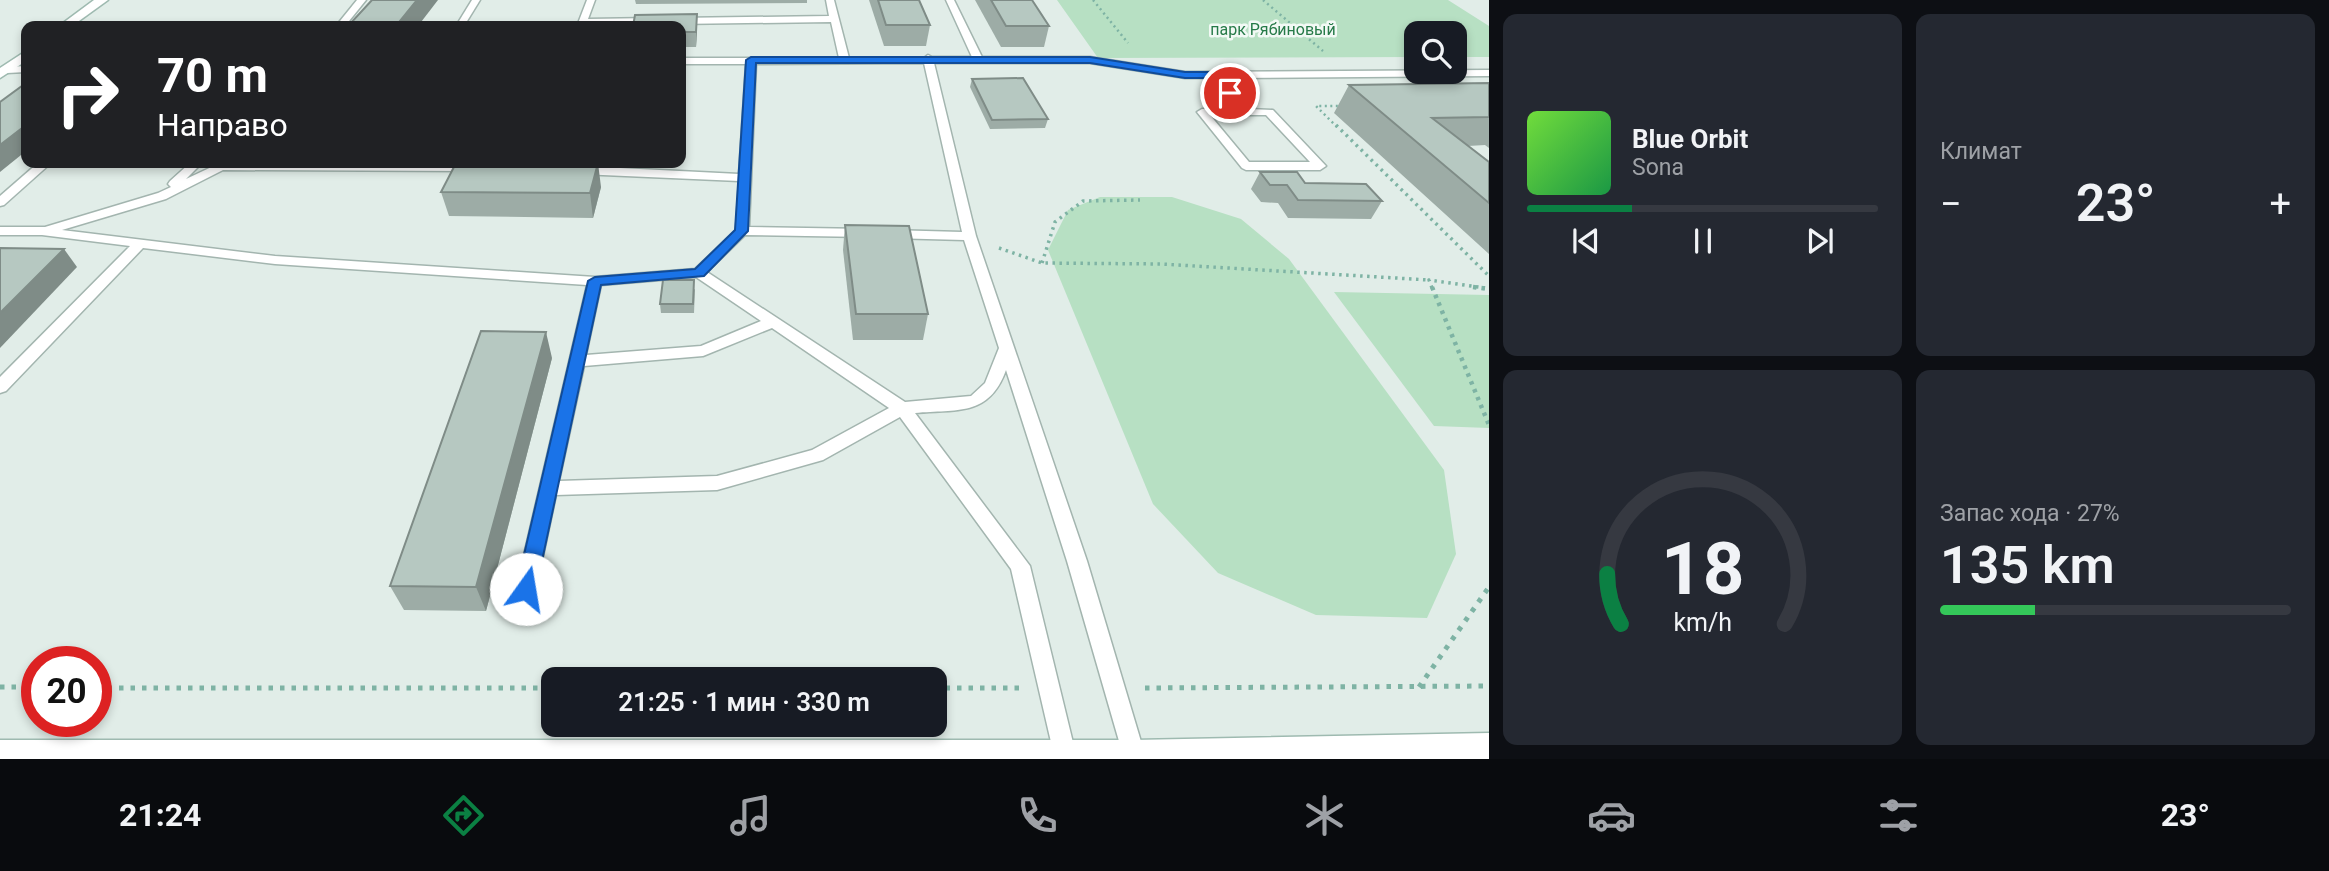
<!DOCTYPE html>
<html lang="ru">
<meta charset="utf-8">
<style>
:root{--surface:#171b24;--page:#242831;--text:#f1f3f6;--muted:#9ea1a6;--line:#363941;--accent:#0b8043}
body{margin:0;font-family:Roboto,sans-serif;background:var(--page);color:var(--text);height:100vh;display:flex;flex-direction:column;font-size:26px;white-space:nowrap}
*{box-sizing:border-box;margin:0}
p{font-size:23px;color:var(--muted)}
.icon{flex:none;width:38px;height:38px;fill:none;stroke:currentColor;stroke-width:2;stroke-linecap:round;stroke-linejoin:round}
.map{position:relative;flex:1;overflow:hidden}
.drawer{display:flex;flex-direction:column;gap:14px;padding:14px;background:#0d0f14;width:840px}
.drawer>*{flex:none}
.guide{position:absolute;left:21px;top:21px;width:665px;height:147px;border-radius:14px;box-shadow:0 4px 10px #0003;background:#202124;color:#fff;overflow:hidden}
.tools{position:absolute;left:1404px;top:21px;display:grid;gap:14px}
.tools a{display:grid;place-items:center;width:63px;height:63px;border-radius:14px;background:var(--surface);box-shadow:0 4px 10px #0003;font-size:35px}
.speed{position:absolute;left:21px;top:646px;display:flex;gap:14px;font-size:35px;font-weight:700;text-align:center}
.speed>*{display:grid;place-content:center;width:91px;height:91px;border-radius:50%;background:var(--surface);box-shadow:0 4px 10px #0003;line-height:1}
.speed .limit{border:10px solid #d22;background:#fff;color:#111}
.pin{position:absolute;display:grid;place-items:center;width:60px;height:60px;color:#fff;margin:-30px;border:4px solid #fff;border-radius:50%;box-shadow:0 2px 7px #0007}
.me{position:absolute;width:77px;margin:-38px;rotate:13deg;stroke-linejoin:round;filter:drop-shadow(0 0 5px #0008)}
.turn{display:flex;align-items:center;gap:24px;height:147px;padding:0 21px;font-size:32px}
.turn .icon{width:91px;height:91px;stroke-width:2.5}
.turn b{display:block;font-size:49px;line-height:60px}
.big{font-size:52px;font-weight:600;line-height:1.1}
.drawer .card{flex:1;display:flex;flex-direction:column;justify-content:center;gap:10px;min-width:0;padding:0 24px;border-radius:14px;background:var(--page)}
.drawer .dial{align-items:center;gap:0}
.dial svg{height:182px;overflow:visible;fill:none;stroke:var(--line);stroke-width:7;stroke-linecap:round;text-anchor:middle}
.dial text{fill:var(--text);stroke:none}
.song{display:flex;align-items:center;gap:21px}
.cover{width:84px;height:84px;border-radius:10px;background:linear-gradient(135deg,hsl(100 70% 55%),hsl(140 70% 35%))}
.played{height:7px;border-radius:4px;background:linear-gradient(90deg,var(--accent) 30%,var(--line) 30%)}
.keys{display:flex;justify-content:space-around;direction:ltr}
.heat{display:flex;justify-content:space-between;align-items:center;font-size:38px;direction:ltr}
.charge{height:10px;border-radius:5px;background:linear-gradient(90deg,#34c759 27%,var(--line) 0)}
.drawer .tiles{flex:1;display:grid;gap:14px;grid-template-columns:repeat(2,1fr)}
.trip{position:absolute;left:541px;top:667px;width:406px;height:70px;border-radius:14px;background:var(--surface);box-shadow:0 4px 10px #0003;font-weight:600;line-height:70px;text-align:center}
.tab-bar{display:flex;height:112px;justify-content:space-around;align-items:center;background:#090b0e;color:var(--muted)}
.tab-bar .icon{width:49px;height:49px}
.tab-bar .current{color:var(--accent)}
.tab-bar b{font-size:32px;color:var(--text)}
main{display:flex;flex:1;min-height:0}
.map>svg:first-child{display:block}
</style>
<main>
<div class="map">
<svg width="1489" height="759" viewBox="0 0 1489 759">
<rect width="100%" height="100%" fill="#e1ede8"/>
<g fill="#b7e0c3">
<polygon points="1057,0 1448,0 1489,26 1489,57 1454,57 1454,33 1416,33 1416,57 1098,58"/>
<polygon points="1100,197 1172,197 1241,219 1289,259 1444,470 1456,554 1427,618 1316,615 1218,573 1153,504 1048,250 1068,210"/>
<polygon points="1334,292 1489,295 1489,428 1434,426"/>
</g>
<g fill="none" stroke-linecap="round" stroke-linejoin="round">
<defs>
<g id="lane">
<polygon points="357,0 366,0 345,26 336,26"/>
<polygon points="472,0 480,0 464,26 456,26"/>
<polygon points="587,0 595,0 588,19 653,18 657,21 653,24 577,26"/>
<path d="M826 0H834L849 58H924L928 55 932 57H972L946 0H954L982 57H1090L1185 72 1489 70V76L1222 78 1249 109 1273 110 1326 166 1320 170H1246L1242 168 1197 112 1202 109H1238L1211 78H1185L1090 63H934L976 236 1087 561 1145 755 1144 759H1124L1123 755 1067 561 1006 370C989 417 957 409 915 413L1030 566 1076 755 1075 759H1055L1054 755 1011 569 900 417 823 460 717 490 556 495 536 589 533 595 526 598 519 595 516 589 587 285 275 264 143 248 6 391 0 393V377L130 246 42 235H0V227H45L158 193 171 187 168 184 170 181 190 163H202L186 179 220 163H474L480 167 474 171 223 170 166 199 62 230 275 256 595 277 695 269 736 230 739 181 580 174 574 170 580 166 739 174 746 64H681V58H839L831 22 676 24 672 21 676 18 829 16ZM924 63 962 232 889 230 883 234 889 238 964 240 999 348 985 383 971 396 905 402 707 272 745 235 866 237 872 233 866 229 749 227 756 64ZM1210 115H1266L1310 162H1249ZM696 277 761 321 701 346 586 355 601 285ZM772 328 889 408 812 450 717 476 559 481 584 366 703 356Z"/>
<polygon points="26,66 26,72 7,73 2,70 7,67"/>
<polygon points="38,163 51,163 4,205 0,206 0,196"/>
</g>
<g id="secondary">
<polygon points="94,0 108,0 72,26 59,26"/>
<polygon points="26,51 26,61 0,78 0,68"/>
<polygon points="1489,733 1489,759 0,759 0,740 1134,740"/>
</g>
</defs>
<use href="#lane" stroke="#a3b5af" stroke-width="3"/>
<use href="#secondary" stroke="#9ebab0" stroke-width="3"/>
<g stroke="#7eb3a4" stroke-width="2.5" stroke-dasharray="2 3.5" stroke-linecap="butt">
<polyline points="1093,0 1128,43"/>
<polyline points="1263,0 1323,51"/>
<polyline points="1337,127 1316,106 1341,106"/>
</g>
<g stroke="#7eb3a4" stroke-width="3.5" stroke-dasharray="2.5 4.5" stroke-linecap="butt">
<polyline points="1336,125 1489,276"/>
<polyline points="999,248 1042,263 1161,264 1429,280"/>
<polyline points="1042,263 1055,222 1083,201 1140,200"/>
<polyline points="1432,288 1429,280 1485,288"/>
</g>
<g stroke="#7eb3a4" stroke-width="4.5" stroke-dasharray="3.5 5" stroke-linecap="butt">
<polyline points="1432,287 1489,425"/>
<polyline points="1473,287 1489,289"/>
</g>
<g stroke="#7eb3a4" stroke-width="5" stroke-dasharray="4.5 7" stroke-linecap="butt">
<polyline points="0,687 37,687"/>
<polyline points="1419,687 1489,587"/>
<polyline points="96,688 553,688"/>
<polyline points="934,688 1021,688"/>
<polyline points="1145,688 1489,686"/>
</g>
<use href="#lane" fill="#fff" fill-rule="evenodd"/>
<use href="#secondary" fill="#fff" fill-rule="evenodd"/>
</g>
<g fill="#9daca6">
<polygon points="635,0 807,0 807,3 636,4"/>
<polygon points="869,0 919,0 930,25 926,46 884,46"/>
<polygon points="975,0 1032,0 1049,26 1044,47 1001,47"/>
<polygon points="681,26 697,30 696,47 681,47"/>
<polygon points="972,79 1048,119 1045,128 990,129 970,87"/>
<polygon points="1489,83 1489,148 1485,145 1468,146 1489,162 1489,254 1334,113 1349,85"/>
<polygon points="1260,172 1305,183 1382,201 1371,219 1288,218 1278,203 1261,202 1251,189"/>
<polygon points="601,187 593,218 449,216 441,192"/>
<polygon points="845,225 928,314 923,340 853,340 843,250"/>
<polygon points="695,289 694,313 661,313 660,304"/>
<polygon points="552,358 486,611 404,610 390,586"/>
</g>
<g fill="#7f8c87">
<polygon points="417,0 438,0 418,26 396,26"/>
<polygon points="697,14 697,30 696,47 696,32"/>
<polygon points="26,125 26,151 0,172 0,145"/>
<polygon points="598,163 601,187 593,218 590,193"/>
<polygon points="64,249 77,267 0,348 0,313"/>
<polygon points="546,332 552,358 486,611 476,587"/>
</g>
<g fill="#b6c8c1" stroke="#7f8c87" stroke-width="2">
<polygon points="372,0 417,0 396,26 348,26"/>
<polygon points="878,0 919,0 930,25 886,25"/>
<polygon points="991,0 1032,0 1049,26 1006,26"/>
<polygon points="697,14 696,32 681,32 681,26 633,26 635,15"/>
<polygon points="1023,78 1048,119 992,120 972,79"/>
<polygon points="26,83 26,125 0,145 0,102"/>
<polygon points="1489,83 1489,117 1432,118 1489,162 1489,203 1349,85"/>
<polygon points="456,163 598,163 590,193 441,192"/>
<polygon points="1260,172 1297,172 1305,183 1366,184 1382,201 1298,200 1287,185 1270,185"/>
<polygon points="845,225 909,226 928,314 856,314"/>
<polygon points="0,248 64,249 0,313"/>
<polygon points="663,280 694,280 693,304 660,304"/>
<polygon points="481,331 546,332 476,587 390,586"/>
</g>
<polygon fill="#1a73e8" stroke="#114b97" stroke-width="2" points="751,57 1090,57 1185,72 1213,72 1235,93 1226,95 1210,78 1185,78 1090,63 756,63 748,231 704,276 601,285 536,589 533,595 526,598 519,595 516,589 588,281 595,277 695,269 735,230 746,60"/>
<g text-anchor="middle" stroke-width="5" stroke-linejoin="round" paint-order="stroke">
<g font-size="16" fill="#267a48" stroke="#f2f9f5">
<text x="1273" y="35">парк Рябиновый</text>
</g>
</g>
</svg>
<div class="tools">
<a><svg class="icon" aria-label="search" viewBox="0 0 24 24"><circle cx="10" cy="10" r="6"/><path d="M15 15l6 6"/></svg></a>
</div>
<div class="speed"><div class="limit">20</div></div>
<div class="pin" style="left:1230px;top:93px;background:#d93025"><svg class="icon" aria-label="arrive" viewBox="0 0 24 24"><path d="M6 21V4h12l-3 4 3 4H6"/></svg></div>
<svg class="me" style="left:526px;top:589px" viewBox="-20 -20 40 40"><circle r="19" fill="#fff"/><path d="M0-13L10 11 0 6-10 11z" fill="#1a73e8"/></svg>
<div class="trip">21:25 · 1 мин · 330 m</div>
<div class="guide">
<div class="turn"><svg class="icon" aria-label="right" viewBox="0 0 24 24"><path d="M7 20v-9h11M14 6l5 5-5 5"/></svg><div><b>70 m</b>Направо</div></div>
</div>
</div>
<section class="drawer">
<div class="tiles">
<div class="card">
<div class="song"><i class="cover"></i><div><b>Blue Orbit</b><p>Sona</p></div></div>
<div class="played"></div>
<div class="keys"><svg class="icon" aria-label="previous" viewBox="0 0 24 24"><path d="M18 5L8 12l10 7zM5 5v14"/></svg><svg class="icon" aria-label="pause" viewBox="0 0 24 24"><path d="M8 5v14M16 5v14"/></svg><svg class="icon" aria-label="next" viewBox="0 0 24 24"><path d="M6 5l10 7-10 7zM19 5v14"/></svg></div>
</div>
<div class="card"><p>Климат</p>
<div class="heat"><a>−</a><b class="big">23°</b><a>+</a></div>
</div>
<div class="card dial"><svg viewBox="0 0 100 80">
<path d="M14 69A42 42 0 1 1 86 69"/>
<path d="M14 69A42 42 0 0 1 8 47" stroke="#0b8043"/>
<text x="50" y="56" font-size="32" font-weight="700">18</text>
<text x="50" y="72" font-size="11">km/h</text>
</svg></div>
<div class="card"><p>Запас хода · 27%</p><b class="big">135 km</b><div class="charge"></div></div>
</div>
</section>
</main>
<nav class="tab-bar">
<b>21:24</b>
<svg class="icon current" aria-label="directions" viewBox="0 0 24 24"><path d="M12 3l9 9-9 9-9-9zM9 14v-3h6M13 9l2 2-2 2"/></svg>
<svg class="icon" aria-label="music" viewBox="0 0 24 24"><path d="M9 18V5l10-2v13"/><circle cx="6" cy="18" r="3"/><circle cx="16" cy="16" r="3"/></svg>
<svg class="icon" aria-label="phone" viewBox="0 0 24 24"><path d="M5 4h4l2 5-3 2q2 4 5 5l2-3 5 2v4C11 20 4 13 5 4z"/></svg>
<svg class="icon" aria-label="climate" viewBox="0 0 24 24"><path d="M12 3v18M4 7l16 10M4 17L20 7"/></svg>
<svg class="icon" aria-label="car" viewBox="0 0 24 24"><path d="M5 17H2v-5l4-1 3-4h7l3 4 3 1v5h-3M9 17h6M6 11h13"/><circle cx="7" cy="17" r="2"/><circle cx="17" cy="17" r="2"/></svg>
<svg class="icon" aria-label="filters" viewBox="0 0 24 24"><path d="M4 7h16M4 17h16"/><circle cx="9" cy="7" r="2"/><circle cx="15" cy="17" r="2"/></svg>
<b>23°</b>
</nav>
